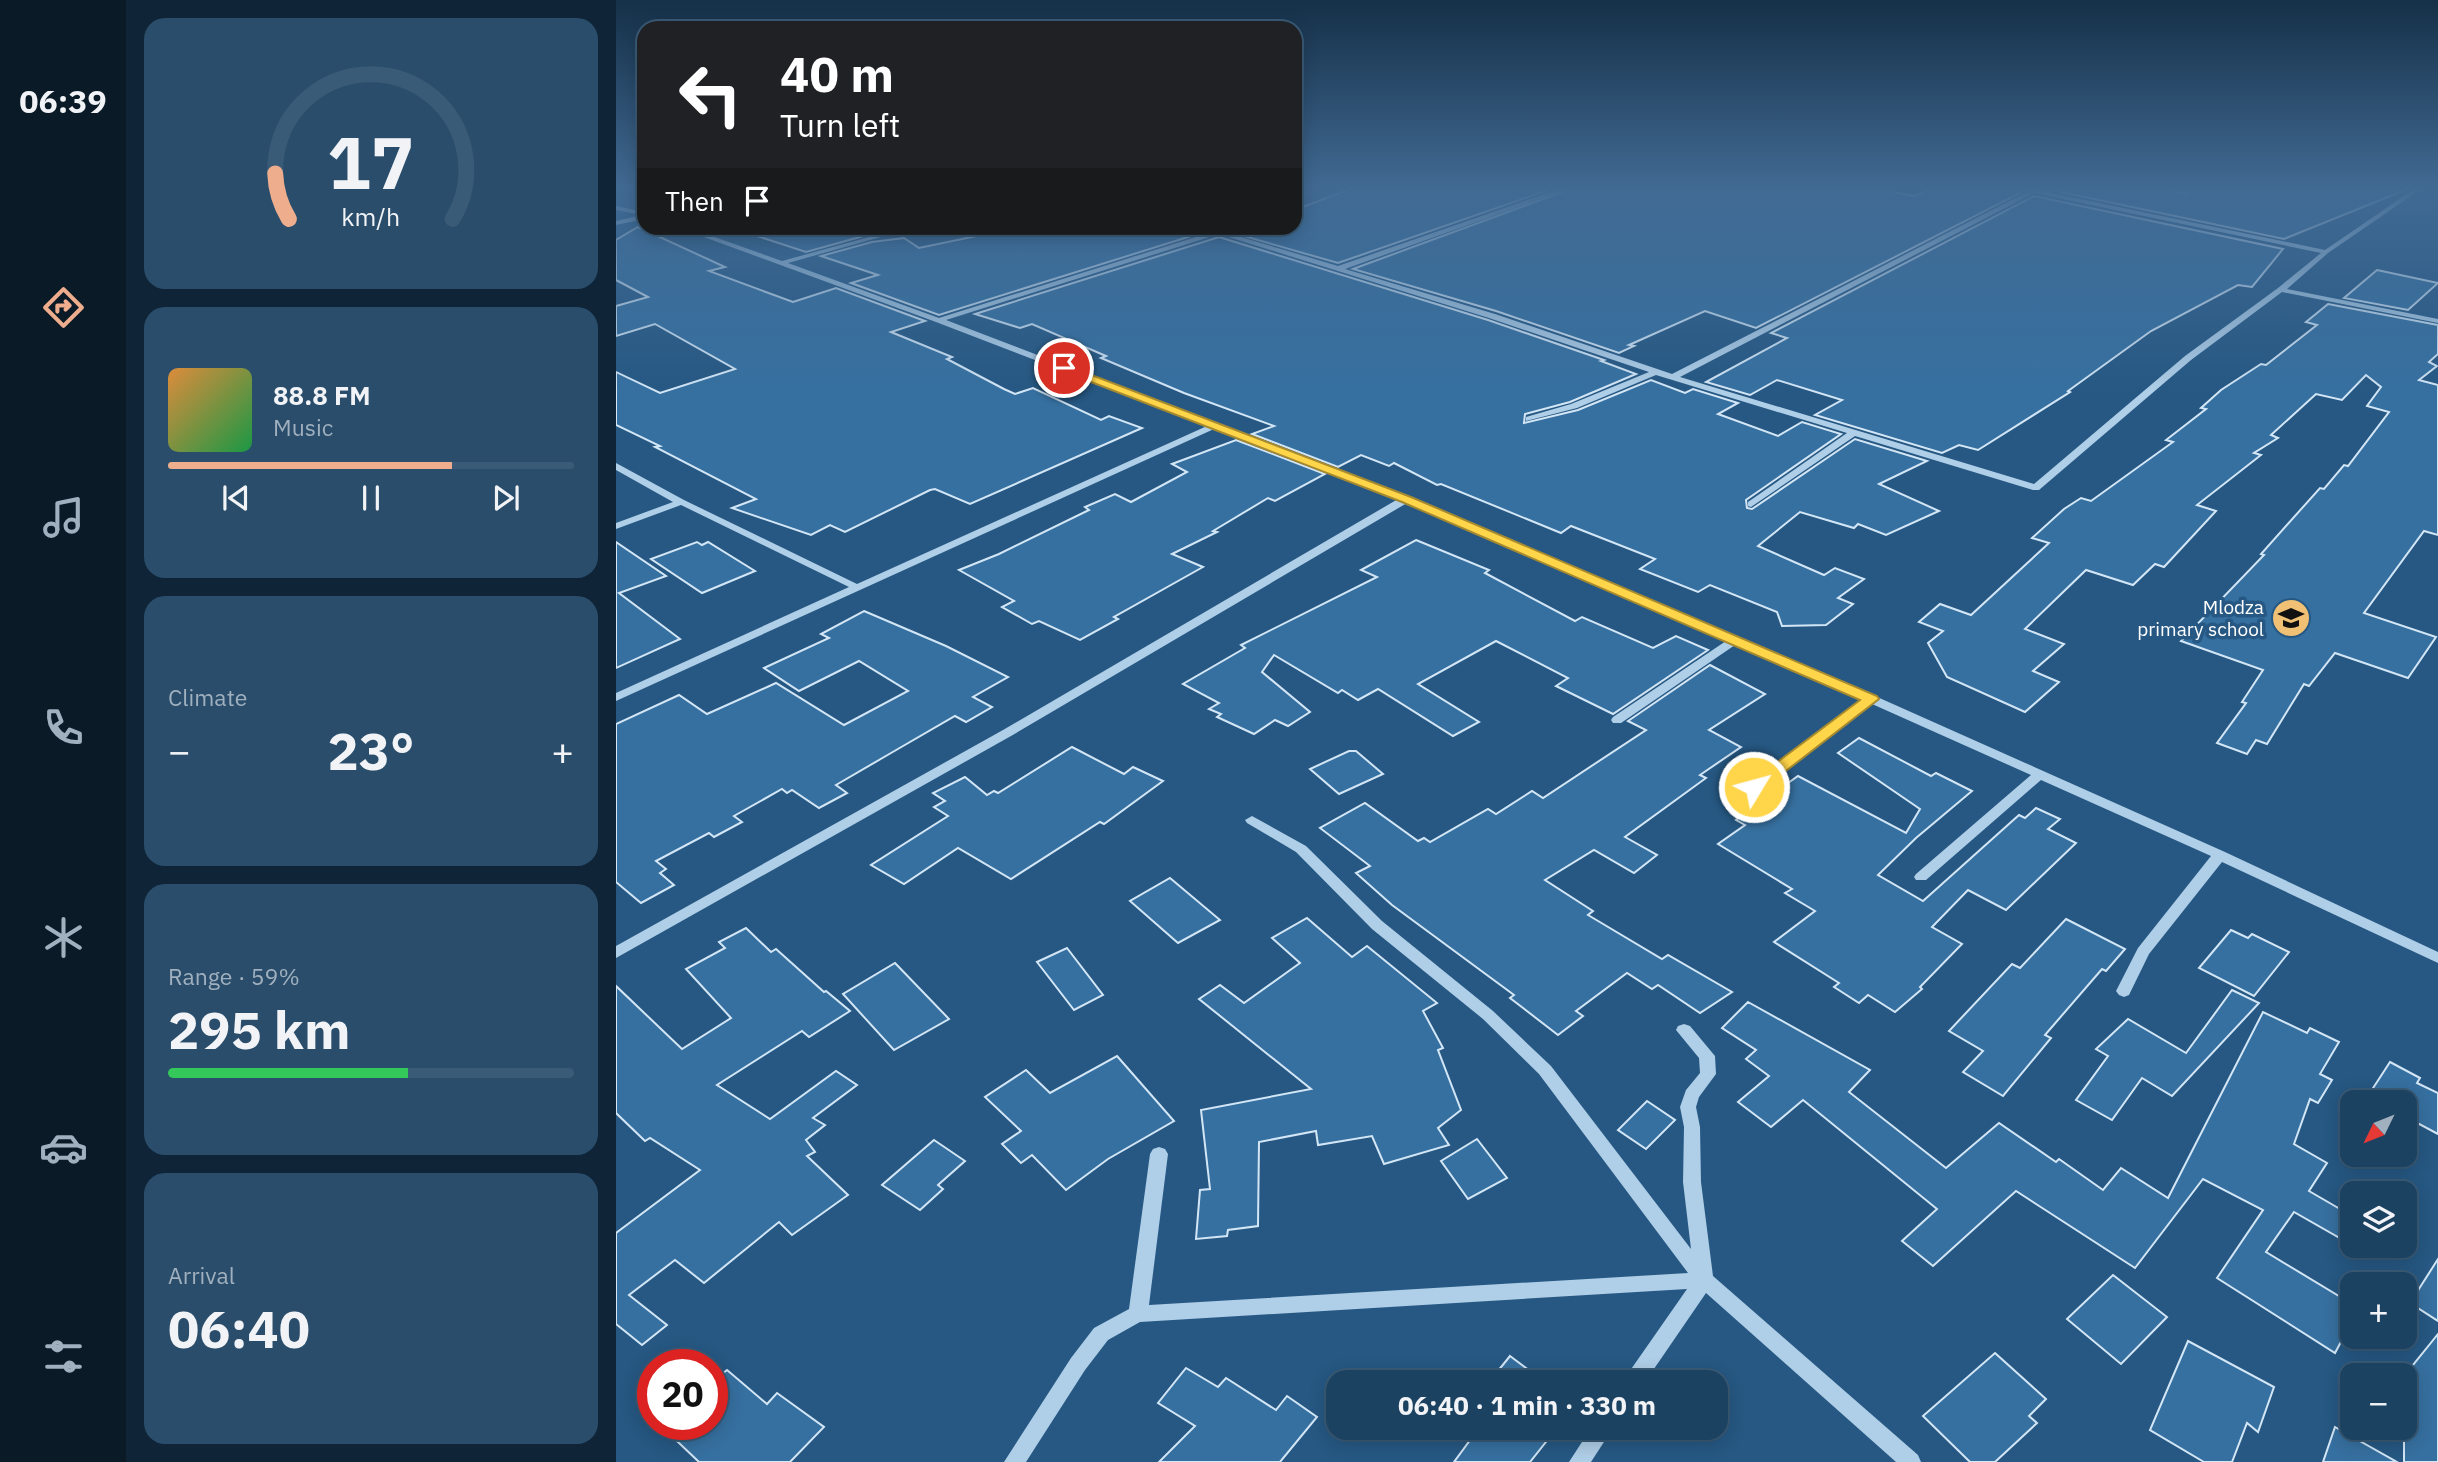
<!DOCTYPE html>
<meta charset="utf-8">
<style>
:root{--surface:#1c4262;--page:#294d6b;--text:#f1f3f6;--muted:#a0b0be;--line:#3a5b77;--accent:#eead8d}
body{margin:0;font-family:"IBM Plex Sans",sans-serif;background:var(--page);color:var(--text);height:100vh;display:flex;flex-direction:column;font-size:26px;white-space:nowrap}
*{box-sizing:border-box;margin:0}
p{font-size:23px;color:var(--muted)}
.icon{flex:none;width:38px;height:38px;fill:none;stroke:currentColor;stroke-width:2;stroke-linecap:round;stroke-linejoin:round}
.map{position:relative;flex:1;overflow:hidden}
.drawer{display:flex;flex-direction:column;gap:18px;padding:18px;background:#0f2436;width:490px}
.drawer>*{flex:none}
.banner{position:absolute;left:21px;top:21px;width:665px;height:214px;border-radius:21px;box-shadow:0 4px 18px #0003,0 0 0 2px var(--line);background:#202124;color:#fff;overflow:hidden}
.needle{width:46px;rotate:227deg}
.buttons{position:absolute;left:1724px;top:1090px;display:grid;gap:14px}
.buttons a{display:grid;place-items:center;width:77px;height:77px;border-radius:14px;background:var(--surface);box-shadow:0 4px 18px #0003,0 0 0 2px var(--line);font-size:35px}
.speed{position:absolute;left:21px;top:1349px;display:flex;gap:14px;font-size:35px;font-weight:700;text-align:center}
.speed>*{display:grid;place-content:center;width:91px;height:91px;border-radius:50%;background:var(--surface);box-shadow:0 4px 18px #0003,0 0 0 2px var(--line);line-height:1}
.speed .limit{border:10px solid #d22;background:#fff;color:#111}
.pin{position:absolute;display:grid;place-items:center;width:60px;height:60px;color:#fff;margin:-30px;border:4px solid #fff;border-radius:50%;box-shadow:0 2px 7px #0007}
.me{position:absolute;width:77px;margin:-38px;rotate:53deg;stroke-linejoin:round;filter:drop-shadow(0 0 5px #0008)}
.turn{display:flex;align-items:center;gap:24px;height:147px;padding:0 28px;font-size:32px}
.turn .icon{width:91px;height:91px;stroke-width:2.5}
.turn b{display:block;font-size:49px;line-height:60px}
.then{display:flex;align-items:center;height:66px;padding:0 28px;background:#0003;gap:14px;font-size:26px}
.big{font-size:52px;font-weight:700;line-height:1.1}
.drawer .card{flex:1;display:flex;flex-direction:column;justify-content:center;gap:10px;min-width:0;padding:0 24px;border-radius:21px;background:var(--page)}
.drawer .dial{align-items:center;gap:0}
.dial svg{height:182px;overflow:visible;fill:none;stroke:var(--line);stroke-width:7;stroke-linecap:round;text-anchor:middle}
.dial text{fill:var(--text);stroke:none}
.song{display:flex;align-items:center;gap:21px}
.cover{width:84px;height:84px;border-radius:10px;background:linear-gradient(135deg,hsl(30 70% 55%),hsl(140 70% 35%))}
.played{height:7px;border-radius:4px;background:linear-gradient(90deg,var(--accent) 70%,var(--line) 70%)}
.keys{display:flex;justify-content:space-around;direction:ltr}
.heat{display:flex;justify-content:space-between;align-items:center;font-size:38px;direction:ltr}
.charge{height:10px;border-radius:5px;background:linear-gradient(90deg,#34c759 59%,var(--line) 0)}
.trip{position:absolute;left:710px;top:1370px;width:402px;height:70px;border-radius:21px;background:var(--surface);box-shadow:0 4px 18px #0003,0 0 0 2px var(--line);font-weight:700;line-height:70px;text-align:center}
main{display:flex;flex:1;min-height:0}
.tabs{display:flex;flex-direction:column;width:126px;justify-content:space-around;align-items:center;background:#0b1a27;color:var(--muted)}
.tabs .icon{width:49px;height:49px}
.tabs .active{color:var(--accent)}
.tabs b{font-size:32px;color:var(--text)}
.map>svg:first-child{display:block}
</style>
<main>
<nav class="tabs">
<b>06:39</b>
<svg class="icon active" aria-label="directions" viewBox="0 0 24 24"><path d="M12 3l9 9-9 9-9-9zM9 14v-3h6M13 9l2 2-2 2"/></svg>
<svg class="icon" aria-label="music" viewBox="0 0 24 24"><path d="M9 18V5l10-2v13"/><circle cx="6" cy="18" r="3"/><circle cx="16" cy="16" r="3"/></svg>
<svg class="icon" aria-label="phone" viewBox="0 0 24 24"><path d="M5 4h4l2 5-3 2q2 4 5 5l2-3 5 2v4C11 20 4 13 5 4z"/></svg>
<svg class="icon" aria-label="climate" viewBox="0 0 24 24"><path d="M12 3v18M4 7l16 10M4 17L20 7"/></svg>
<svg class="icon" aria-label="car" viewBox="0 0 24 24"><path d="M5 17H2v-5l4-1 3-4h7l3 4 3 1v5h-3M9 17h6M6 11h13"/><circle cx="7" cy="17" r="2"/><circle cx="17" cy="17" r="2"/></svg>
<svg class="icon" aria-label="filters" viewBox="0 0 24 24"><path d="M4 7h16M4 17h16"/><circle cx="9" cy="7" r="2"/><circle cx="15" cy="17" r="2"/></svg>
</nav>
<section class="drawer">
<div class="card dial"><svg viewBox="0 0 100 80">
<path d="M14 69A42 42 0 1 1 86 69"/>
<path d="M14 69A42 42 0 0 1 8 49" stroke="#eead8d"/>
<text x="50" y="56" font-size="32" font-weight="700">17</text>
<text x="50" y="72" font-size="11">km/h</text>
</svg></div>
<div class="card">
<div class="song"><i class="cover"></i><div><b>88.8 FM</b><p>Music</p></div></div>
<div class="played"></div>
<div class="keys"><svg class="icon" aria-label="previous" viewBox="0 0 24 24"><path d="M18 5L8 12l10 7zM5 5v14"/></svg><svg class="icon" aria-label="pause" viewBox="0 0 24 24"><path d="M8 5v14M16 5v14"/></svg><svg class="icon" aria-label="next" viewBox="0 0 24 24"><path d="M6 5l10 7-10 7zM19 5v14"/></svg></div>
</div>
<div class="card"><p>Climate</p>
<div class="heat"><a>−</a><b class="big">23°</b><a>+</a></div>
</div>
<div class="card"><p>Range · 59%</p><b class="big">295 km</b><div class="charge"></div></div>
<div class="card"><p>Arrival</p><b class="big">06:40</b></div>
</section>
<div class="map">
<svg width="1822" height="1462" viewBox="0 0 1822 1462">
<rect width="100%" height="100%" fill="#265883"/>
<g fill="#3670a0" stroke="#d3e6f6" stroke-width="2">
<polygon points="739,187 941,187 722,263 600,228 679,228 679,210"/>
<polygon points="960,187 1252,187 1298,196 1321,187 1393,187 1404,193 1140,328 1089,311 1013,345 1018,346 1003,353 880,311 737,269"/>
<polygon points="1421,187 1539,187 1570,194 1584,187 1794,188 1668,239"/>
<polygon points="1418,196 1667,249 1636,287 1622,285 1535,331 1452,391 1454,392 1362,450 1343,445 1326,453 1199,415 1226,400 1161,380 1134,395 1090,382 1171,338 1155,333"/>
<polygon points="22,227 109,267 93,271 177,302 220,288 309,321 275,332 336,357 331,359 388,389 399,394 417,388 485,420 493,416 526,428 354,504 319,489 314,490 229,532 214,525 195,535 116,508 140,499 39,447 44,446 0,425 0,372 44,393 119,369 39,324 0,336 0,306 32,297 0,280 0,240"/>
<polygon points="133,228 254,228 255,234 190,252 132,233"/>
<polygon points="399,228 583,228 588,232 323,315 235,283 262,275 205,256 256,242 288,238 303,248"/>
<polygon points="603,237 872,320 988,360 985,361 1020,374 954,402 909,414 908,423 962,410 1035,380 1069,393 1077,389 1122,403 1102,414 1162,436 1186,422 1225,434 1130,500 1131,508 1136,509 1239,439 1311,461 1263,484 1323,511 1270,535 1242,524 1238,528 1184,512 1142,546 1208,575 1219,568 1248,579 1222,598 1237,604 1210,625 1166,626 1161,612 1094,585 1082,592 1024,569 1039,559 955,526 945,533 825,484 821,485 778,463 773,466 745,455 722,467 636,434 658,426 568,393 485,358 490,356 416,324 404,328 359,314"/>
<polygon points="1761,270 1822,283 1792,310 1728,298"/>
<polygon points="1712,304 1822,325 1822,354 1813,362 1821,366 1803,380 1822,385 1822,535 1808,531 1748,613 1820,637 1792,678 1719,653 1693,686 1688,684 1651,744 1640,740 1631,754 1601,743 1630,703 1626,702 1647,670 1565,641 1648,555 1645,554 1704,488 1708,489 1728,465 1732,466 1773,412 1751,406 1765,387 1750,375 1726,400 1700,394 1655,435 1662,438 1638,453 1645,455 1581,505 1600,511 1548,567 1539,564 1517,585 1470,570 1409,629 1448,644 1417,671 1443,682 1409,712 1331,677 1312,643 1327,631 1303,622 1324,604 1355,615 1433,543 1416,538 1448,509 1465,498 1475,501 1557,442 1550,440 1590,409 1585,408 1605,390 1645,364 1650,365 1701,325 1690,322"/>
<polygon points="620,440 709,474 659,501 652,498 597,531 601,532 556,554 587,567 498,617 502,619 464,640 423,621 416,624 386,607 398,601 343,570 383,554 473,510 469,507 499,494 515,502 571,472 556,464"/>
<polygon points="800,540 873,570 869,573 959,621 966,617 1037,648 1060,636 1092,650 997,714 940,686 952,678 880,641 802,684 863,722 837,736 762,689 742,700 726,690 722,693 658,655 646,672 694,712 672,726 659,720 638,734 601,717 605,714 593,709 603,703 567,684 629,648 625,645 761,577 745,570"/>
<polygon points="0,542 50,576 3,593 64,639 0,668"/>
<polygon points="81,542 86,545 92,542 139,571 86,593 35,559"/>
<polygon points="248,611 330,646 392,677 357,697 376,707 350,722 339,716 275,753 220,785 231,793 203,808 176,790 171,793 166,789 118,816 126,822 98,837 93,833 40,861 50,869 44,873 58,885 25,903 0,882 0,724 63,695 91,714 160,683 228,725 292,691 243,661 183,691 148,668 213,638 205,634"/>
<polygon points="1094,665 1149,694 1093,730 1125,747 1084,775 1090,778 1009,837 1041,855 1018,873 978,850 929,880 977,911 972,915 1046,959 1052,955 1116,992 1084,1013 1042,985 1036,989 1011,973 960,1011 967,1016 942,1035 894,998 898,995 776,905 740,873 754,866 704,828 749,803 802,841 808,838 814,842 872,809 880,814 916,791 927,798 1030,730 1012,721"/>
<polygon points="1243,738 1315,776 1320,773 1356,791 1300,838 1262,875 1307,901 1403,815 1409,818 1420,808 1444,819 1432,829 1460,843 1390,910 1352,890 1316,927 1346,944 1304,987 1306,989 1279,1012 1252,995 1243,1003 1218,987 1223,983 1158,942 1199,911 1169,893 1176,889 1102,844 1129,825 1120,820 1182,776 1290,833 1304,809 1222,753"/>
<polygon points="456,747 508,774 517,767 547,781 488,824 484,822 395,879 342,848 288,884 255,865 332,816 318,807 329,801 317,793 349,777 371,795 378,791 382,793"/>
<polygon points="733,751 740,751 767,774 723,794 694,769"/>
<polygon points="554,878 604,920 562,943 514,901"/>
<polygon points="691,918 736,957 751,946 821,1003 807,1011 827,1048 822,1050 845,1110 822,1128 833,1145 768,1164 756,1136 702,1145 700,1131 643,1142 642,1226 612,1230 611,1236 580,1239 584,1190 594,1189 585,1110 695,1089 583,999 604,985 628,1003 684,963 656,938"/>
<polygon points="1450,919 1509,949 1490,971 1486,969 1429,1035 1435,1038 1387,1096 1347,1072 1367,1051 1333,1031 1396,964 1404,968"/>
<polygon points="130,928 155,952 160,949 208,992 210,991 234,1011 193,1037 186,1031 101,1085 154,1119 220,1071 241,1085 197,1118 209,1125 190,1140 199,1152 191,1156 232,1195 176,1235 163,1222 88,1283 59,1260 13,1295 51,1325 26,1345 0,1324 0,1233 84,1170 34,1138 29,1141 0,1113 0,986 66,1049 115,1018 70,969 109,948 103,942"/>
<polygon points="1615,930 1632,938 1636,934 1673,952 1638,996 1583,968"/>
<polygon points="451,948 487,995 458,1010 421,962"/>
<polygon points="279,963 333,1019 278,1050 227,994"/>
<polygon points="1616,990 1643,1003 1556,1096 1526,1078 1496,1120 1460,1100 1492,1056 1480,1049 1512,1019 1570,1053"/>
<polygon points="1132,1002 1254,1070 1233,1092 1330,1168 1383,1123 1440,1162 1443,1159 1487,1190 1505,1168 1552,1198 1647,1012 1691,1033 1694,1028 1723,1042 1704,1074 1716,1080 1702,1103 1694,1099 1678,1144 1711,1163 1693,1191 1736,1216 1736,1245 1678,1212 1650,1252 1736,1304 1736,1321 1719,1353 1601,1278 1647,1210 1587,1179 1519,1268 1400,1191 1317,1266 1286,1241 1321,1209 1187,1100 1155,1127 1122,1102 1153,1076 1130,1059 1140,1050 1106,1028"/>
<polygon points="501,1056 558,1121 492,1159 450,1190 416,1155 405,1163 386,1144 405,1131 369,1097 410,1070 434,1093"/>
<polygon points="1774,1062 1804,1078 1801,1083 1822,1093 1822,1134 1788,1116 1788,1102 1748,1102"/>
<polygon points="1031,1101 1059,1120 1030,1149 1002,1130"/>
<polygon points="861,1139 891,1178 852,1199 825,1161"/>
<polygon points="318,1140 349,1161 322,1185 327,1189 304,1210 266,1185"/>
<polygon points="1822,1259 1822,1321 1794,1303"/>
<polygon points="1497,1275 1551,1317 1505,1364 1451,1319"/>
<polygon points="1822,1334 1822,1462 1788,1462 1788,1376"/>
<polygon points="1572,1341 1658,1387 1642,1432 1631,1423 1616,1462 1588,1462 1534,1430"/>
<polygon points="1379,1353 1430,1399 1413,1416 1421,1423 1379,1462 1354,1462 1307,1416"/>
<polygon points="894,1356 929,1382 936,1373 950,1382 873,1382"/>
<polygon points="570,1368 602,1387 610,1378 660,1410 671,1396 701,1417 664,1462 543,1462 579,1426 542,1403"/>
<polygon points="111,1370 151,1404 161,1393 208,1427 174,1462 83,1462 43,1424 96,1424 96,1382"/>
<polygon points="1719,1427 1781,1462 1707,1462"/>
<polygon points="863,1428 941,1428 914,1462 838,1462"/>
</g>
<g fill="none" stroke-linecap="round" stroke-linejoin="round">
<g fill="#afcee7" fill-rule="evenodd">
<path d="M949 187H958L729 269 879 314 1056 374 1411 192 1395 187H1407L1709 250 1801 187H1808L1712 253 1671 289 1822 319V323L1666 292 1575 360 1423 490H1417L1239 436 1135 507 1132 506V502L1231 433 1040 375 961 408 910 421V417L955 404 1033 372 873 318 603 234 330 320 793 497 1259 696 1609 852 1822 952V963L1606 862 1533 954 1513 995 1508 997 1503 995 1500 991 1522 948 1595 856 1425 780 1310 880H1300L1298 877 1300 874 1415 775 1256 704 1143 790H1133L1132 787 1133 784 1247 700 1119 645 1005 723H997L995 720 997 717 1110 641 791 503 395 736 0 958V946L387 730 782 499 598 429 0 701V693L233 587 65 505 0 529V523L57 502 0 470V463L68 500 241 584 591 426 320 322 66 229 65 228H73L166 261 286 228H294L293 229 172 263 323 318 596 232 586 228 605 231 722 266ZM1418 193 1705 253 1662 288 1569 356 1418 484 1064 377Z"/>
<polygon points="0,206 28,212 28,219 0,225 0,221 26,215 0,210"/>
<polygon points="636,816 690,846 766,921 877,1011 935,1066 1075,1249 1067,1182 1068,1127 1064,1107 1070,1090 1084,1073 1083,1058 1060,1030 1062,1026 1068,1024 1074,1026 1099,1056 1100,1074 1083,1097 1080,1107 1084,1127 1085,1182 1097,1276 1302,1455 1305,1462 1280,1462 1090,1293 1029,1382 1008,1382 1011,1375 1071,1289 524,1322 492,1340 469,1370 410,1462 388,1462 455,1358 478,1328 513,1309 534,1154 537,1149 543,1147 549,1149 552,1154 533,1305 1072,1273 923,1074 867,1019 756,929 680,852 631,823 629,820"/>
<polygon points="975,1428 997,1428 975,1462 953,1462"/>
</g>
</g>
<linearGradient id="sky" x2="0" y2="1"><stop stop-color="#153048"/><stop offset="0.48" stop-color="#416a93"/><stop offset="1" stop-color="#416a93" stop-opacity="0"/></linearGradient>
<rect width="1822" height="392" fill="url(#sky)"/>
<polygon fill="#ffd54a" stroke="#a68a30" stroke-width="2" points="444,366 452,366 795,497 1261,696 1263,699 1144,791 1132,791 1130,787 1132,784 1244,700 786,502 444,370"/>
<defs>
<symbol id="school-disc" viewBox="-11 -11 22 22"><circle r="9.5" fill="#f0c074" stroke="#265883"/><path d="M0-5L7-2L0 1L-7-2ZM-4 1L0 2.5L4 1V4Q0 6-4 4Z" fill="#111"/></symbol>
</defs>
<g fill-rule="evenodd">
<use href="#school-disc" x="1653" y="596" width="44" height="44"/>
</g>
<g text-anchor="middle" stroke-width="7" stroke-linejoin="round" paint-order="stroke">
<g font-size="19" fill="#fff" stroke="#265883" text-anchor="end">
<text x="1648" y="614">Mlodza<tspan x="1648" dy="22">primary school</tspan></text>
</g>
</g>
</svg>
<div class="buttons">
<a><svg class="needle" viewBox="-14 -14 28 28"><path d="M0-13l5 13h-10z" fill="#e53935"/><path d="M0 13l5-13h-10z" fill="#a0b0be"/></svg></a>
<a><svg class="icon" aria-label="layers" viewBox="0 0 24 24"><path d="M12 4l9 5-9 5-9-5zM3 14l9 5 9-5"/></svg></a>
<a>+</a>
<a>−</a>
</div>
<div class="speed"><div class="limit">20</div></div>
<div class="pin" style="left:448px;top:368px;background:#d93025"><svg class="icon" aria-label="arrive" viewBox="0 0 24 24"><path d="M6 21V4h12l-3 4 3 4H6"/></svg></div>
<svg class="me" style="left:1138px;top:787px" viewBox="-20 -20 40 40"><circle r="17" fill="#ffd54a" stroke="#fff" stroke-width="3"/><path d="M0-11L8 9 0 5-8 9z" fill="#fff"/></svg>
<div class="trip">06:40 · 1 min · 330 m</div>
<div class="banner">
<div class="turn"><svg class="icon" aria-label="left" viewBox="0 0 24 24"><path d="M17 20v-9H6M10 6l-5 5 5 5"/></svg><div><b>40 m</b>Turn left</div></div>
<div class="then">Then<svg class="icon" aria-label="arrive" viewBox="0 0 24 24"><path d="M6 21V4h12l-3 4 3 4H6"/></svg></div>
</div>
</div>
</main>
